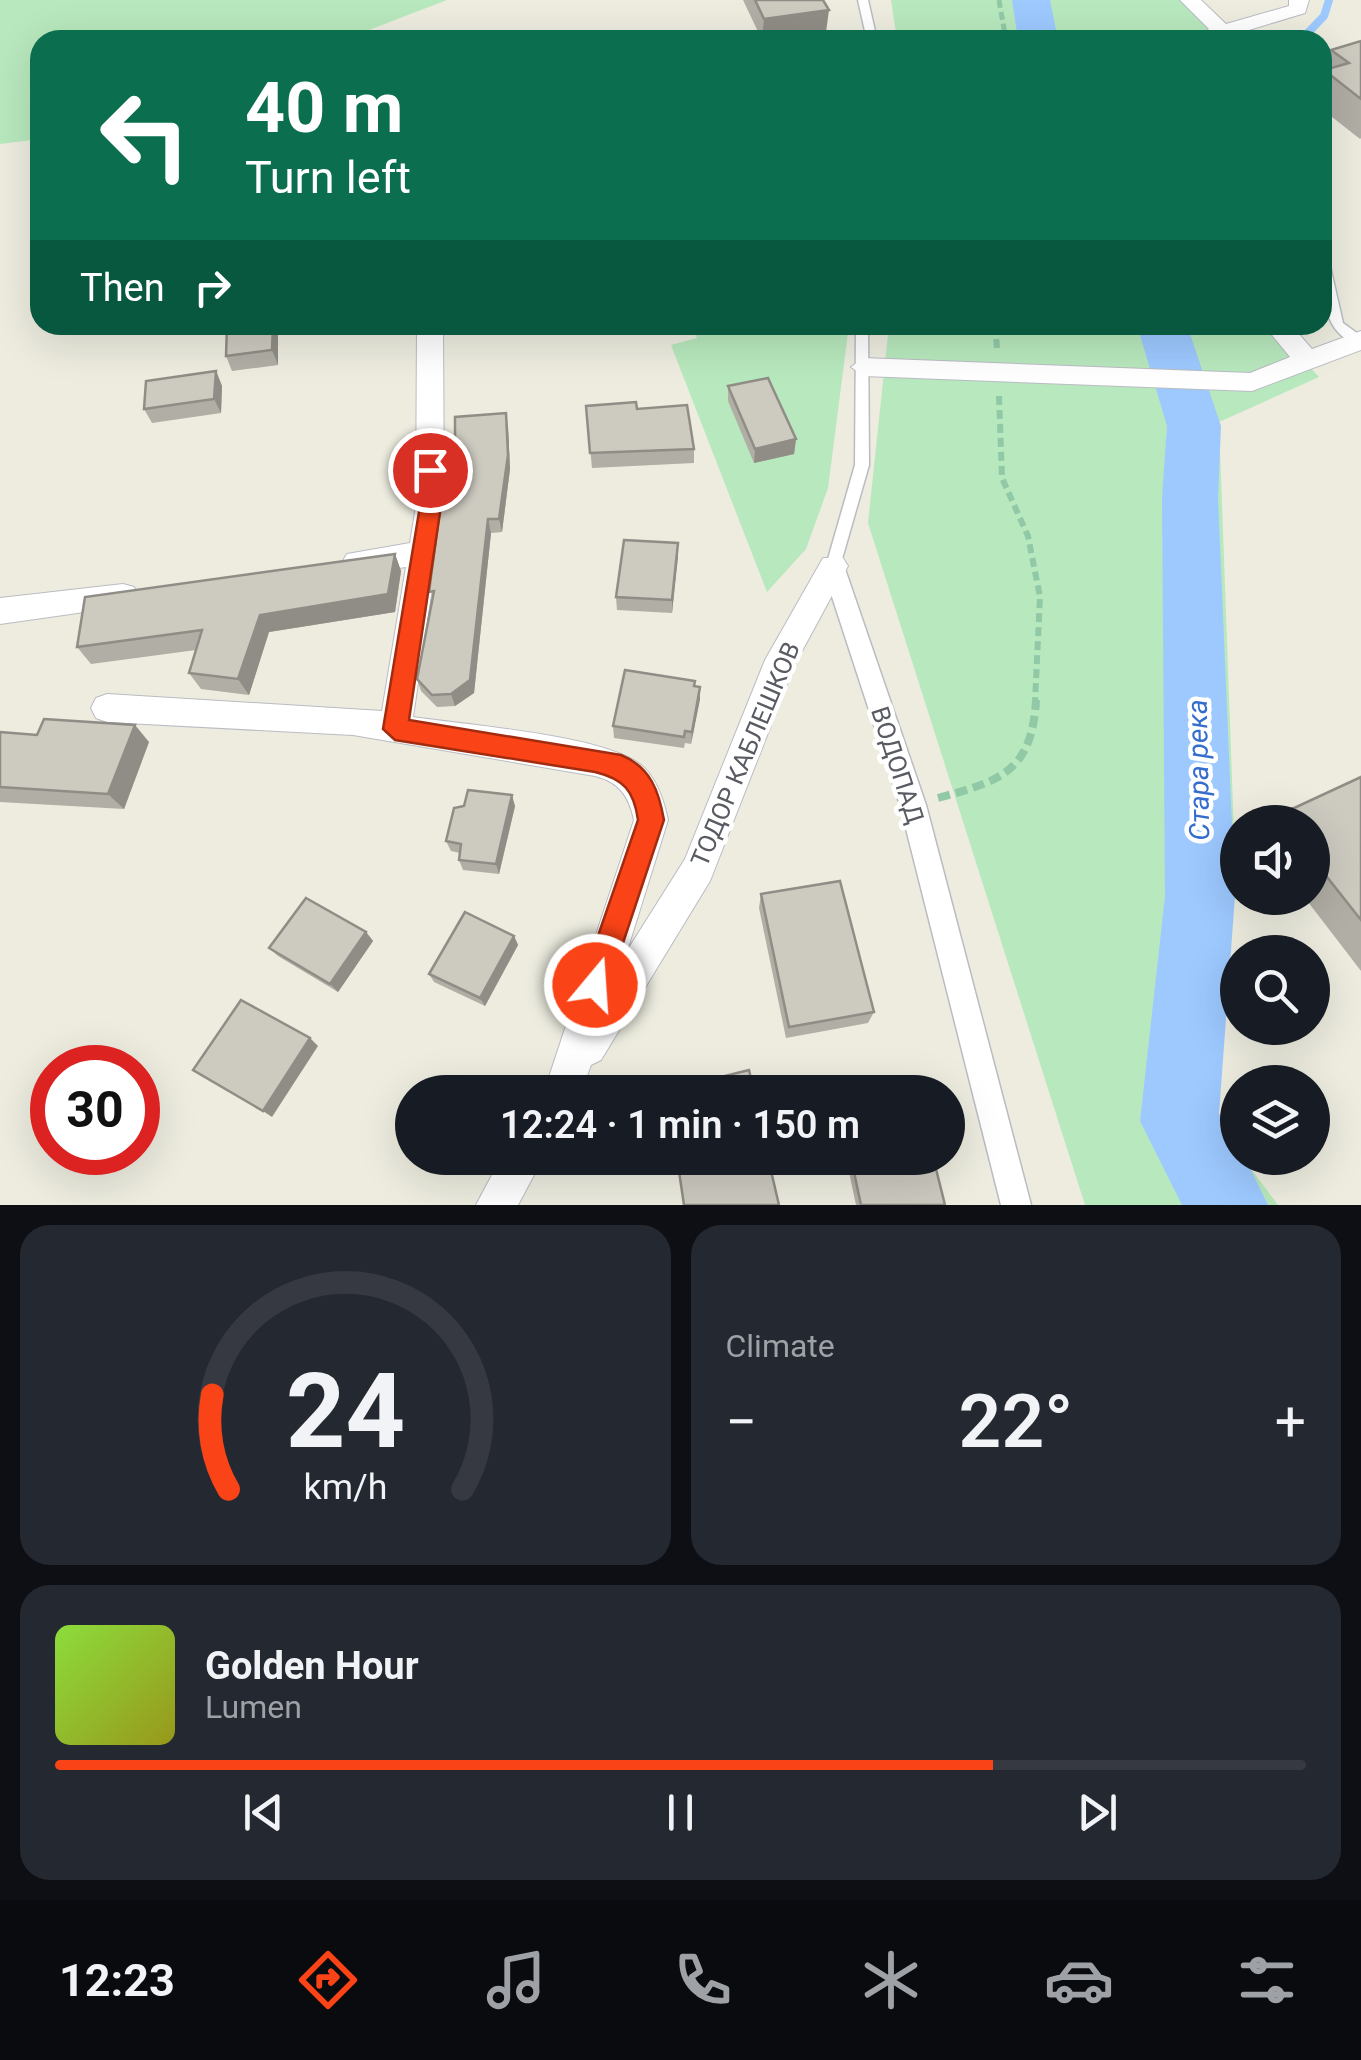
<!DOCTYPE html>
<meta charset="utf-8">
<style>
:root{--surface:#171b24;--page:#242831;--text:#f1f3f6;--muted:#9ea1a6;--line:#363941;--accent:#fa4317}
body{margin:0;font-family:Roboto,sans-serif;background:var(--page);color:var(--text);height:100vh;display:flex;flex-direction:column;font-size:38px;white-space:nowrap}
*{box-sizing:border-box;margin:0}
p{font-size:32px;color:var(--muted)}
.icon{flex:none;width:55px;height:55px;fill:none;stroke:currentColor;stroke-width:2;stroke-linecap:round;stroke-linejoin:round}
.map{position:relative;height:1205px;overflow:hidden}
.drawer{display:flex;flex-direction:column;gap:20px;padding:20px;background:#0d0f14;flex:1}
.drawer>*{flex:none}
.top-card{position:absolute;left:30px;top:30px;width:1302px;height:305px;border-radius:30px;box-shadow:0 10px 40px #0002;background:#0b6e4f;color:#fff;overflow:hidden}
.buttons{position:absolute;left:1220px;top:805px;display:grid;gap:20px}
.buttons a{display:grid;place-items:center;width:110px;height:110px;border-radius:50%;background:var(--surface);box-shadow:0 10px 40px #0002;font-size:50px}
.speed{position:absolute;left:30px;top:1045px;display:flex;gap:20px;font-size:50px;font-weight:700;text-align:center}
.speed>*{display:grid;place-content:center;width:130px;height:130px;border-radius:50%;background:var(--surface);box-shadow:0 10px 40px #0002;line-height:1}
.speed .limit{border:15px solid #d22;background:#fff;color:#111}
.pin{position:absolute;display:grid;place-items:center;width:85px;height:85px;color:#fff;margin:-42px;border:5px solid #fff;border-radius:50%;box-shadow:0 2px 10px #0007}
.me{position:absolute;width:110px;margin:-55px;rotate:18deg;stroke-linejoin:round;filter:drop-shadow(0 0 8px #0008)}
.turn{display:flex;align-items:center;gap:35px;height:210px;padding:0 50px;font-size:45px}
.turn .icon{width:130px;height:130px;stroke-width:2.5}
.turn b{display:block;font-size:70px;line-height:85px}
.then{display:flex;align-items:center;height:95px;padding:0 50px;background:#0003;gap:20px;font-size:38px}
.big{font-size:75px;font-weight:600;line-height:1.1}
.drawer .card{flex:1;display:flex;flex-direction:column;justify-content:center;gap:15px;min-width:0;padding:0 35px;border-radius:30px;background:var(--page)}
.drawer .dial{align-items:center;gap:0}
.dial svg{height:260px;overflow:visible;fill:none;stroke:var(--line);stroke-width:7;stroke-linecap:round;text-anchor:middle}
.dial text{fill:var(--text);stroke:none}
.song{display:flex;align-items:center;gap:30px}
.cover{width:120px;height:120px;border-radius:15px;background:linear-gradient(135deg,hsl(90 70% 55%),hsl(60 70% 35%))}
.played{height:10px;border-radius:5px;background:linear-gradient(90deg,var(--accent) 75%,var(--line) 75%)}
.keys{display:flex;justify-content:space-around;direction:ltr}
.heat{display:flex;justify-content:space-between;align-items:center;font-size:55px;direction:ltr}
.drawer .tiles{flex:1;display:grid;gap:20px;grid-template-columns:1fr 1fr}
.card:last-child{grid-column:span 2}
.trip{position:absolute;left:395px;top:1075px;width:570px;height:100px;border-radius:50px;background:var(--surface);box-shadow:0 10px 40px #0002;font-weight:600;line-height:100px;text-align:center}
.dock{display:flex;height:160px;justify-content:space-around;align-items:center;background:#090b0e;color:var(--muted)}
.dock .icon{width:70px;height:70px}
.dock .on{color:var(--accent)}
.dock b{font-size:45px;color:var(--text)}
.map>svg:first-child{display:block}
</style>
<div class="map">
<svg width="1361" height="1205" viewBox="0 0 1361 1205">
<rect width="100%" height="100%" fill="#edecdf"/>
<g fill="#b8e8bd">
<polygon points="0,0 447,0 343,40 40,40 40,139 0,144"/>
<polygon points="891,0 1190,0 1208,15 1206,40 897,40"/>
<polygon points="691,325 849,325 828,488 806,549 767,592 671,345 697,338"/>
<polygon points="889,325 1271,325 1319,377 1219,422 1236,888 1206,1106 1237,1149 1238,1158 1243,1158 1278,1205 1085,1205 868,523"/>
</g>
<g fill="none" stroke-linecap="round" stroke-linejoin="round">
<polyline stroke="#9dc9ff" stroke-width="8" points="1301,40 1324,16 1329,0"/>
<g fill="#9dc9ff" fill-rule="evenodd">
<polygon points="1012,0 1050,0 1058,40 1018,40"/>
<polygon points="1137,325 1187,325 1221,426 1218,498 1235,896 1219,1114 1238,1145 1238,1158 1245,1158 1268,1205 1182,1205 1140,1121 1165,896 1162,498 1167,426"/>
</g>
<defs>
<g id="service">
<polygon points="858,0 868,0 877,40 867,40"/>
<path d="M1322 253 1328 257 1343 323 1361 336V345C1320 336 1322 288 1322 253Z"/>
<polygon points="856,325 868,325 869,465 840,566 838,570 828,570 826,566 855,465"/>
</g>
<polygon id="pedestrian" points="833,557 841,560 844,566 926,805 1031,1205 1001,1205 900,805 822,566 825,560"/>
<g id="minor">
<polygon points="1180,0 1201,0 1226,24 1289,6 1289,0 1309,0 1305,13 1216,40 1196,40 1209,29"/>
<path d="M417 325H443L444 506 413 717C466 725 603 735 641 765 657 778 664 801 668 820L627 951 685 859 765 660 823 558H843L848 566 795 664 710 881 601 1060 591 1065 581 1092H551L547 1083 634 820C629 796 619 782 595 776L353 735 107 722 96 718 91 708 96 698 107 694 382 711 406 567 357 574 347 570 342 562 347 554 410 543 416 506Z"/>
<polygon points="1264,325 1291,325 1312,349 1361,331 1361,350 1252,391 864,376 851,367 864,358 1250,373 1290,357"/>
<polygon points="123,584 134,587 138,596 134,605 0,624 0,598"/>
<polygon points="501,1158 543,1158 518,1205 476,1205"/>
</g>
</defs>
<use href="#service" stroke="#babcc3" stroke-width="3"/>
<use href="#pedestrian" stroke="#babcc3" stroke-width="3"/>
<use href="#minor" stroke="#babcc3" stroke-width="2"/>
<polyline stroke="#91c9a7" stroke-width="5" stroke-dasharray="8 4" stroke-linecap="butt" points="999,0 1006,40"/>
<g stroke="#91c9a7" stroke-width="6" stroke-dasharray="9 5" stroke-linecap="butt">
<polyline points="995,325 997,348"/>
<polyline points="999,396 1002,478 1028,536 1040,597 1035,702"/>
</g>
<path stroke="#91c9a7" stroke-width="8" stroke-dasharray="12 6" stroke-linecap="butt" d="M938 798C1000 781 1032 772 1036 700"/>
<use href="#service" fill="#fff" fill-rule="evenodd"/>
<use href="#pedestrian" fill="#fff" fill-rule="evenodd"/>
<use href="#minor" fill="#fff" fill-rule="evenodd"/>
</g>
<g fill="#b0aea5">
<polygon points="743,0 823,0 826,32 762,40"/>
<polygon points="1361,41 1361,138 1360,139 1322,109 1322,68 1331,50"/>
<polygon points="227,325 275,325 278,334 278,365 232,371 226,356"/>
<polygon points="216,371 222,386 221,413 152,423 144,409"/>
<polygon points="728,386 796,439 794,454 754,463 728,401"/>
<polygon points="586,406 637,409 694,449 694,463 592,468"/>
<polygon points="508,427 510,469 502,532 491,533 474,693 455,706 437,707 421,691 417,679 455,479"/>
<polygon points="678,543 672,613 617,610 616,597"/>
<polygon points="395,554 401,571 395,612 269,632 249,695 201,689 189,673 196,650 91,664 77,647"/>
<polygon points="695,681 695,686 700,687 700,699 691,744 685,743 684,748 614,738 613,726"/>
<polygon points="0,732 149,742 124,809 0,802"/>
<polygon points="1361,777 1361,971 1305,898 1312,898 1312,822 1271,822 1279,815"/>
<polygon points="515,806 499,874 463,870 459,860 460,853 451,851 446,841"/>
<polygon points="761,894 874,1012 868,1023 786,1038 759,908"/>
<polygon points="366,932 373,941 338,992 278,956 269,948"/>
<polygon points="514,936 518,945 485,1006 434,982 429,974"/>
<polygon points="846,1158 916,1158 918,1164 945,1205 856,1205"/>
</g>
<g fill="#908d86">
<polygon points="829,10 826,32 762,40 764,19"/>
<polygon points="273,325 275,325 278,334 278,365 272,350"/>
<polygon points="216,371 222,386 221,413 214,399"/>
<polygon points="506,413 508,427 510,469 502,532 499,519"/>
<polygon points="796,439 794,454 754,463 755,449"/>
<polygon points="488,519 491,533 474,693 455,706 451,694"/>
<polygon points="678,543 678,557 672,613 672,600"/>
<polygon points="395,554 401,571 395,612 269,632 249,695 238,679 260,615"/>
<polygon points="700,687 700,699 691,744 692,732"/>
<polygon points="135,725 149,742 124,809 108,794"/>
<polygon points="512,795 515,806 499,874 496,864"/>
<polygon points="366,932 373,941 338,992 330,984"/>
<polygon points="514,936 518,945 485,1006 480,998"/>
<polygon points="310,1038 318,1046 272,1117 263,1111"/>
</g>
<g fill="#cdcac0" stroke="#908d86" stroke-width="2.5">
<polygon points="755,0 823,0 829,10 764,19"/>
<polygon points="1361,41 1361,99 1324,70 1349,63 1331,50"/>
<polygon points="227,325 273,325 272,350 226,356"/>
<polygon points="216,371 214,399 144,409 146,381"/>
<polygon points="768,378 796,439 755,449 728,386"/>
<polygon points="636,402 637,409 687,405 694,449 590,453 586,406"/>
<polygon points="506,413 508,455 499,519 488,519 470,680 451,694 432,695 417,679 434,591 429,592 444,479 455,479 455,417"/>
<polygon points="624,540 678,543 672,600 616,597"/>
<polygon points="395,554 388,594 260,615 238,679 189,673 202,630 77,647 85,597"/>
<polygon points="625,670 695,681 694,686 700,687 692,732 685,731 684,737 613,726"/>
<polygon points="44,719 135,725 108,794 0,787 0,732 37,735"/>
<polygon points="1361,777 1361,920 1312,858 1312,822 1285,822 1279,815"/>
<polygon points="468,790 512,795 496,864 459,860 461,844 446,841 454,808 464,806"/>
<polygon points="840,881 874,1012 789,1027 761,894"/>
<polygon points="306,898 366,932 330,984 269,948"/>
<polygon points="465,912 514,936 480,998 429,974"/>
<polygon points="241,1000 310,1038 263,1111 193,1070"/>
<polygon points="749,1070 754,1092 668,1092 668,1090"/>
<polygon points="677,1158 768,1158 779,1205 684,1205"/>
<polygon points="851,1158 916,1158 918,1164 934,1161 945,1205 861,1205"/>
</g>
<path fill="#fa4317" stroke="#a22c0f" stroke-width="2.5" d="M430 461 441 470V506L409 720 621 755C651 767 659 792 664 820L609 985 605 995 595 999 585 995 581 985 638 820C634 791 624 779 595 772L395 740 383 729 420 506V470Z"/>
<g text-anchor="middle" stroke-width="9" stroke-linejoin="round" paint-order="stroke">
<g font-size="25" fill="#585b62" stroke="#fff">
<text transform="translate(745 754) rotate(-67)" y="9">ТОДОР КАБЛЕШКОВ</text>
<text transform="translate(898 765) rotate(72)" y="9">ВОДОПАД</text>
</g>
<g font-size="28" font-style="italic" fill="#346dce" stroke="#fff">
<text transform="translate(1198 770) rotate(-91)" y="10">Стара река</text>
</g>
</g>
</svg>
<div class="buttons">
<a><svg class="icon" aria-label="sound" viewBox="0 0 24 24"><path d="M4 9h4l5-4v14l-5-4H4zM17 9q2 3 0 6"/></svg></a>
<a><svg class="icon" aria-label="search" viewBox="0 0 24 24"><circle cx="10" cy="10" r="6"/><path d="M15 15l6 6"/></svg></a>
<a><svg class="icon" aria-label="layers" viewBox="0 0 24 24"><path d="M12 4l9 5-9 5-9-5zM3 14l9 5 9-5"/></svg></a>
</div>
<div class="speed"><div class="limit">30</div></div>
<div class="pin" style="left:430px;top:470px;background:#d93025"><svg class="icon" aria-label="arrive" viewBox="0 0 24 24"><path d="M6 21V4h12l-3 4 3 4H6"/></svg></div>
<svg class="me" style="left:595px;top:985px" viewBox="-20 -20 40 40"><circle r="17" fill="#fa4317" stroke="#fff" stroke-width="3"/><path d="M0-11L8 9 0 5-8 9z" fill="#fff"/></svg>
<div class="trip">12:24 · 1 min · 150 m</div>
<div class="top-card">
<div class="turn"><svg class="icon" aria-label="left" viewBox="0 0 24 24"><path d="M17 20v-9H6M10 6l-5 5 5 5"/></svg><div><b>40 m</b>Turn left</div></div>
<div class="then">Then<svg class="icon" aria-label="right" viewBox="0 0 24 24"><path d="M7 20v-9h11M14 6l5 5-5 5"/></svg></div>
</div>
</div>
<section class="drawer">
<div class="tiles">
<div class="card dial"><svg viewBox="0 0 100 80">
<path d="M14 69A42 42 0 1 1 86 69"/>
<path d="M14 69A42 42 0 0 1 9 40" stroke="#fa4317"/>
<text x="50" y="56" font-size="32" font-weight="700">24</text>
<text x="50" y="72" font-size="11">km/h</text>
</svg></div>
<div class="card"><p>Climate</p>
<div class="heat"><a>−</a><b class="big">22°</b><a>+</a></div>
</div>
<div class="card">
<div class="song"><i class="cover"></i><div><b>Golden Hour</b><p>Lumen</p></div></div>
<div class="played"></div>
<div class="keys"><svg class="icon" aria-label="previous" viewBox="0 0 24 24"><path d="M18 5L8 12l10 7zM5 5v14"/></svg><svg class="icon" aria-label="pause" viewBox="0 0 24 24"><path d="M8 5v14M16 5v14"/></svg><svg class="icon" aria-label="next" viewBox="0 0 24 24"><path d="M6 5l10 7-10 7zM19 5v14"/></svg></div>
</div>
</div>
</section>
<nav class="dock">
<b>12:23</b>
<svg class="icon on" aria-label="directions" viewBox="0 0 24 24"><path d="M12 3l9 9-9 9-9-9zM9 14v-3h6M13 9l2 2-2 2"/></svg>
<svg class="icon" aria-label="music" viewBox="0 0 24 24"><path d="M9 18V5l10-2v13"/><circle cx="6" cy="18" r="3"/><circle cx="16" cy="16" r="3"/></svg>
<svg class="icon" aria-label="phone" viewBox="0 0 24 24"><path d="M5 4h4l2 5-3 2q2 4 5 5l2-3 5 2v4C11 20 4 13 5 4z"/></svg>
<svg class="icon" aria-label="climate" viewBox="0 0 24 24"><path d="M12 3v18M4 7l16 10M4 17L20 7"/></svg>
<svg class="icon" aria-label="car" viewBox="0 0 24 24"><path d="M5 17H2v-5l4-1 3-4h7l3 4 3 1v5h-3M9 17h6M6 11h13"/><circle cx="7" cy="17" r="2"/><circle cx="17" cy="17" r="2"/></svg>
<svg class="icon" aria-label="filters" viewBox="0 0 24 24"><path d="M4 7h16M4 17h16"/><circle cx="9" cy="7" r="2"/><circle cx="15" cy="17" r="2"/></svg>
</nav>
